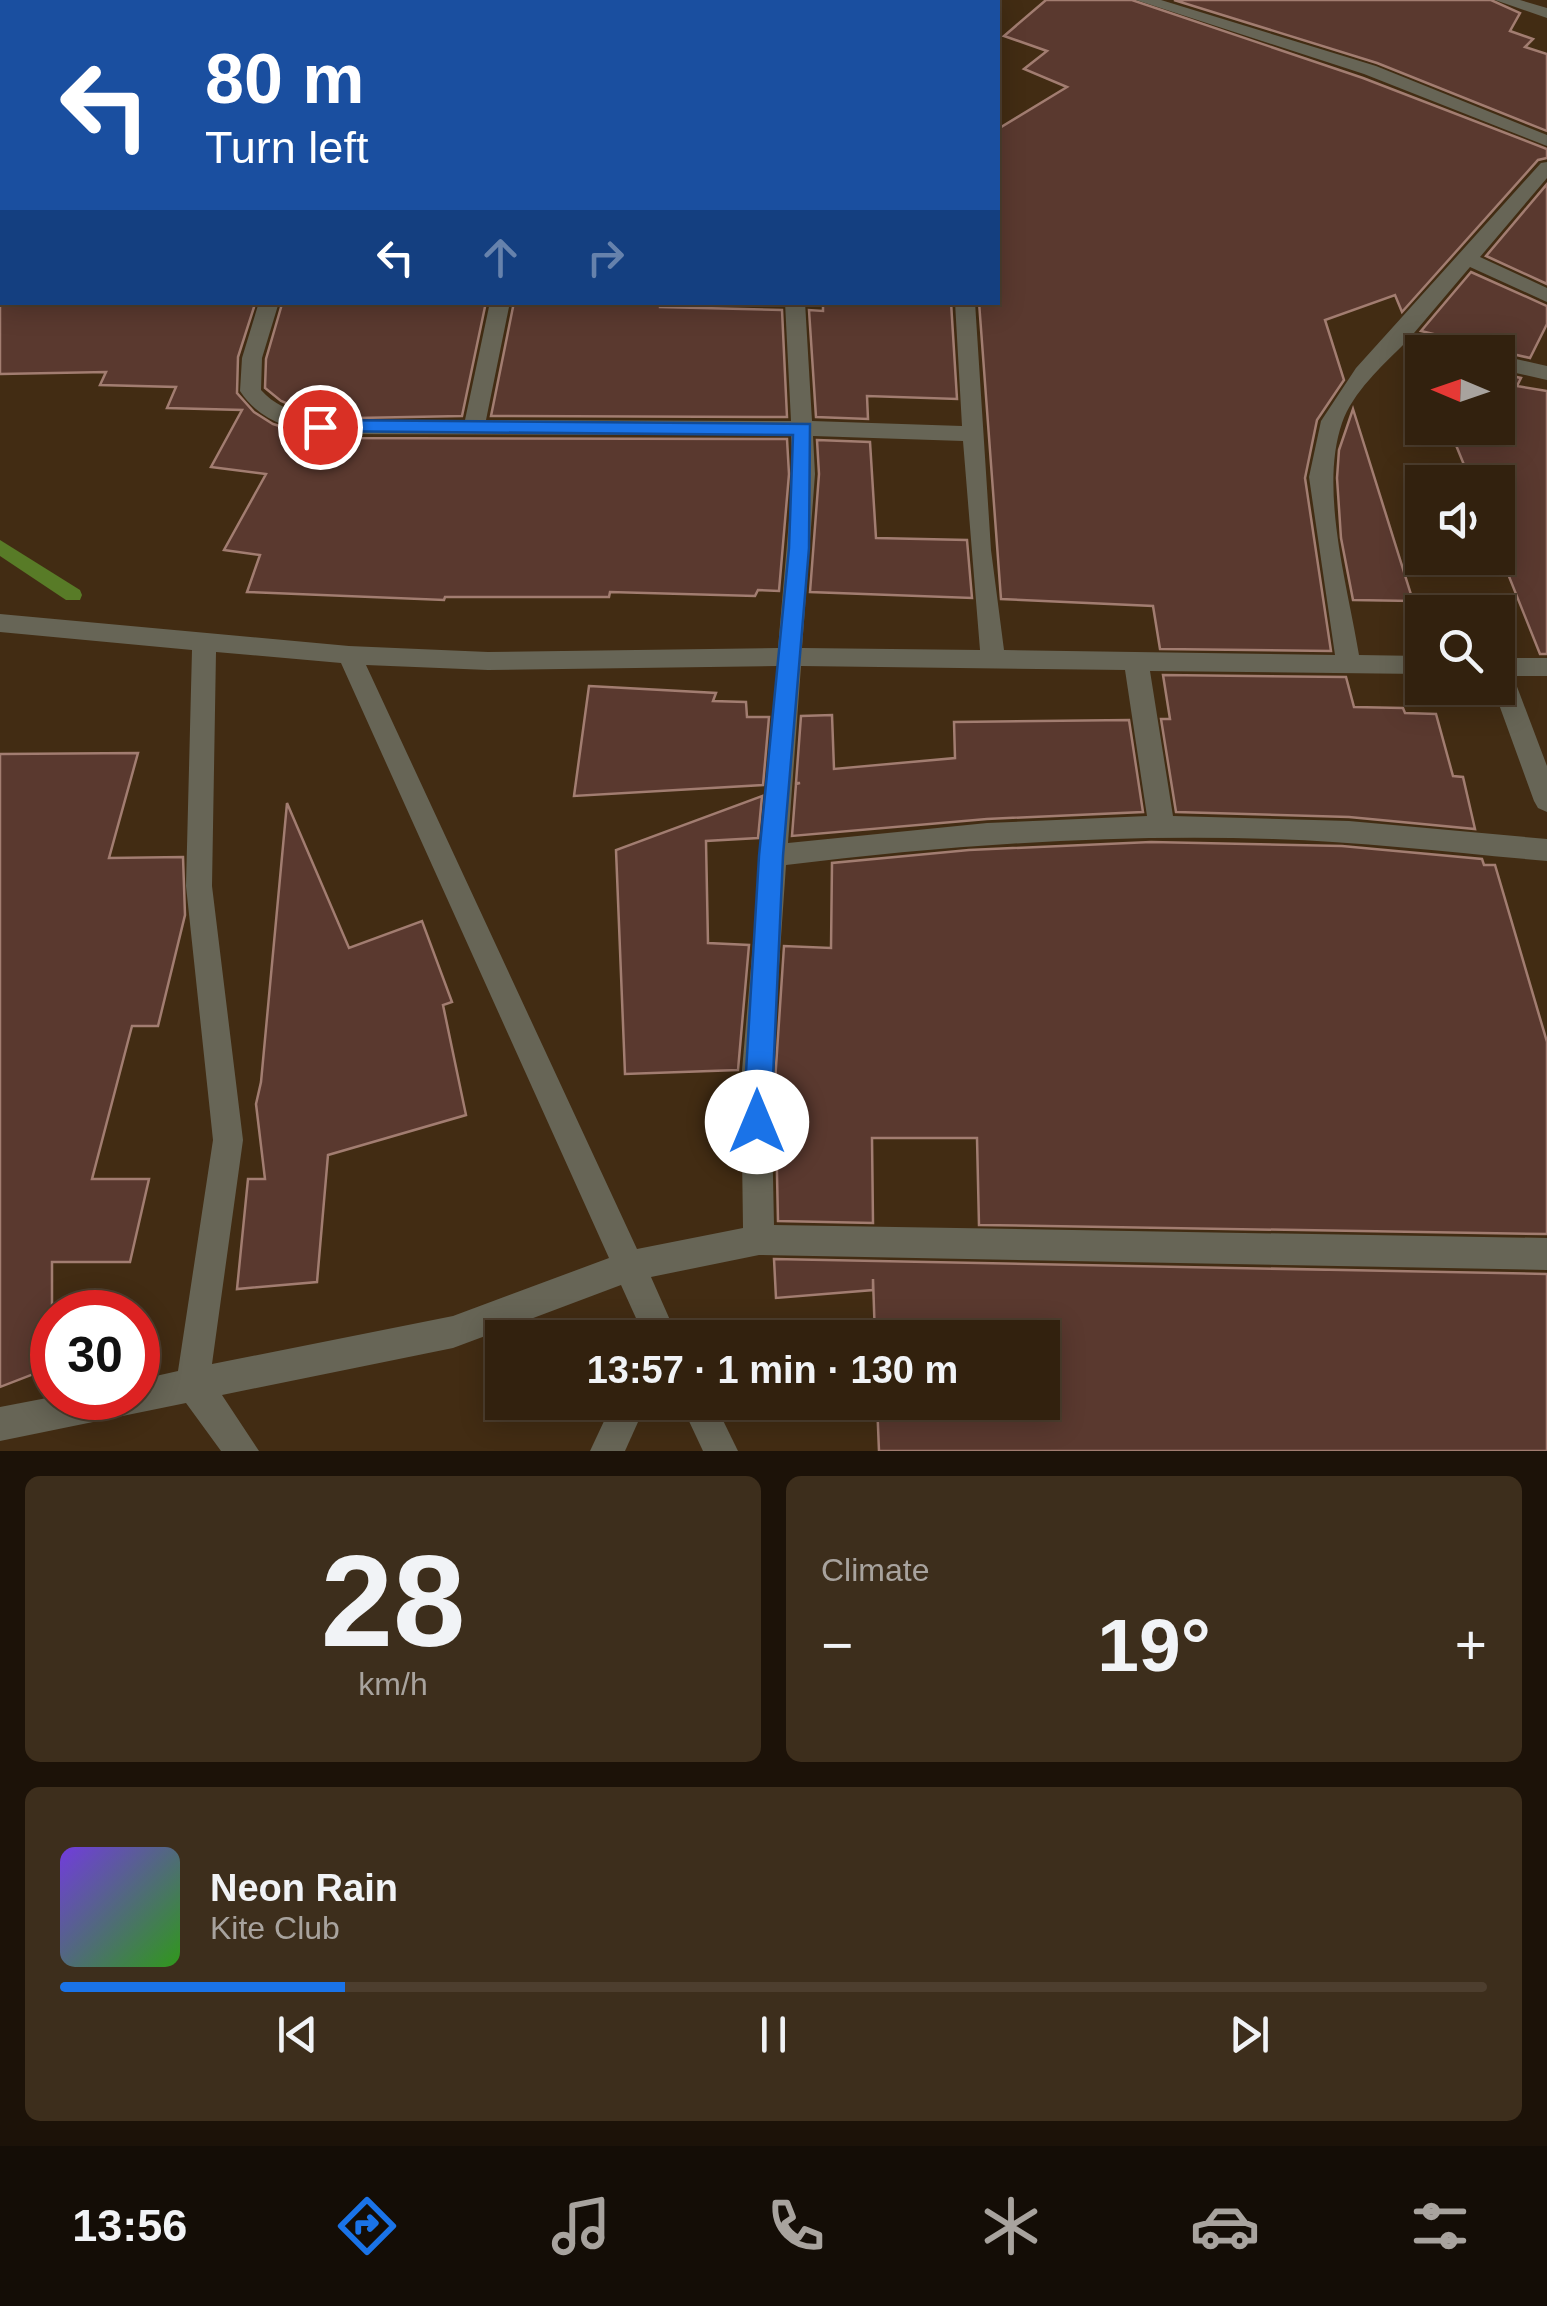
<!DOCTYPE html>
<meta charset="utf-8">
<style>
:root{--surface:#32210e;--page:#3d2e1c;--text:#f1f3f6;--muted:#a8a39e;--line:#4d3e2e;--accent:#1a73e8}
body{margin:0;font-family:Helvetica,sans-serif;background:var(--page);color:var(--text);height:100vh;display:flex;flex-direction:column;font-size:38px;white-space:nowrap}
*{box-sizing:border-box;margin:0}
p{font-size:32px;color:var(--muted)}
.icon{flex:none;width:55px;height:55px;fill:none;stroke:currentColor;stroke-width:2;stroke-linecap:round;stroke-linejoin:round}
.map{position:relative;height:1451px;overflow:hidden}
.sheet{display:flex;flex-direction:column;gap:25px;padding:25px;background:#1c1208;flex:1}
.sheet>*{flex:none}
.guide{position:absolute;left:0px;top:0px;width:1000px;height:305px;box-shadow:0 5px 25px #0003,0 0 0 2px var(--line);background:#1a4fa0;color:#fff;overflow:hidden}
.needle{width:65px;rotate:272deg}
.controls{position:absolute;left:1405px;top:335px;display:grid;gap:20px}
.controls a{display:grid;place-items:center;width:110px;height:110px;border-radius:0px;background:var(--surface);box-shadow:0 5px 25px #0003,0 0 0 2px var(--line);font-size:50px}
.speed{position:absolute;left:30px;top:1290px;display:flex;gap:20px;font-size:50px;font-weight:700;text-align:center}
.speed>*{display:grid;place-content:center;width:130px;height:130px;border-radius:50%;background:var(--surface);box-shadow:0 5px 25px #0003,0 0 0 2px var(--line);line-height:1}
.speed .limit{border:15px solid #d22;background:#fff;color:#111}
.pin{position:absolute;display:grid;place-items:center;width:85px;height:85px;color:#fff;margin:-42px;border:5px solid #fff;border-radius:50%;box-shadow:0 2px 10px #0007}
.me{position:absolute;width:110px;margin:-55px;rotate:0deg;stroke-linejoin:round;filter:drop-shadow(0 0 8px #0008)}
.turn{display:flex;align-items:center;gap:35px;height:210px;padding:0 40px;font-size:45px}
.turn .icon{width:130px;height:130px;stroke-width:2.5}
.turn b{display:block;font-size:70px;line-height:85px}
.lanes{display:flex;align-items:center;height:95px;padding:0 40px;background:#0003;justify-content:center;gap:50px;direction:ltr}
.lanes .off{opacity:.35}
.big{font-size:75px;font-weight:700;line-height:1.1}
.sheet .widget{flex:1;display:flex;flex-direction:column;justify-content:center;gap:15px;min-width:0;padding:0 35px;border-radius:15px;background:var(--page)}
.sheet .dial{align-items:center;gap:0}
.dial b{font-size:130px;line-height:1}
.song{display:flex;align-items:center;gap:30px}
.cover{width:120px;height:120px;border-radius:15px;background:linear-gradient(135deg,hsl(260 70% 55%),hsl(110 70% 35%))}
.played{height:10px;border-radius:5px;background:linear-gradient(90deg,var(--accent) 20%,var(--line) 20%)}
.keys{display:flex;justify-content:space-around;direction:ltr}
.heat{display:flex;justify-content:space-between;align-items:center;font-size:55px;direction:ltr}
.sheet .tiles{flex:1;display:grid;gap:25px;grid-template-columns:1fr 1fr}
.widget:last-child{grid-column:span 2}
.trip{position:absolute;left:485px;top:1320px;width:575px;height:100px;border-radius:0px;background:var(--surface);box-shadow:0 5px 25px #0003,0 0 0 2px var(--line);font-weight:700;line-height:100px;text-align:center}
.menu{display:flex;height:160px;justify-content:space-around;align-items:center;background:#140d06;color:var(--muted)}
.menu .icon{width:70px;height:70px}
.menu .current{color:var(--accent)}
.menu b{font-size:45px;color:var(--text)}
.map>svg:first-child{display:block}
</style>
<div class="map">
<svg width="1547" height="1451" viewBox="0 0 1547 1451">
<rect width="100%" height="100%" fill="#422c13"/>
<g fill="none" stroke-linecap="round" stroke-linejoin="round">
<polygon fill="#587b27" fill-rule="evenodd" points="0,540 80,590 82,595 80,600 66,600 0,556"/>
</g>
<g fill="#5a392f" stroke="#a27d71" stroke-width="2.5">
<polygon points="1046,0 1132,0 1363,78 1547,149 1547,158 1538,160 1402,312 1395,295 1325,320 1344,380 1317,420 1305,478 1331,651 1160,649 1153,606 1001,599 979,302 998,302 998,129 1067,87 1024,69 1047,51 1004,36"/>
<polygon points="1174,0 1491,0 1520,13 1510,31 1533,39 1525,47 1547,54 1547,131 1377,63"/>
<polygon points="1547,184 1547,284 1486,256"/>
<polygon points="1471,272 1547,306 1547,324 1530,358 1499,351 1477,352 1471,343 1421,331"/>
<polygon points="0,302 255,304 238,357 237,393 254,412 273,424 319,438 787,439 789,474 779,591 758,590 755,596 610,592 609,597 445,597 444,600 247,592 260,555 224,550 266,474 211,467 242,410 167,408 176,387 100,385 106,372 0,374"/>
<polygon points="295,302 486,302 462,416 356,418 303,410 281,401 265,388 266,359 282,304"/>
<polygon points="514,302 660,302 660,307 782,310 787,417 491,416"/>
<polygon points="823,302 951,302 957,399 867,396 868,419 816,417 809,310 823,311"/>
<polygon points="1498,373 1521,378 1517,386 1547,391 1547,654 1540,654 1498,549 1498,482 1471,482 1449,428 1498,428"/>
<polygon points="1353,409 1413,601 1353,600 1341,538 1337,478 1339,450"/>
<polygon points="817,440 870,442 876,538 967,540 972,598 810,592 819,474"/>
<polygon points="1163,675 1346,677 1354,707 1403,708 1405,713 1436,714 1453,776 1463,777 1475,829 1349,817 1176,812 1161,719 1170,719"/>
<polygon points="589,686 716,693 713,701 746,702 747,717 769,717 763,785 574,796"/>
<polygon points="832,715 834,769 955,758 954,722 1129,720 1143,812 987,819 792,836 796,784 800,783 796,783 801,716"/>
<polygon points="138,753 109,858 183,857 185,915 158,1026 132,1026 92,1179 149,1179 130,1262 52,1262 52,1367 0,1387 0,754"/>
<polygon points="762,796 758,838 706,841 708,943 749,945 738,1070 625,1074 616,850"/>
<polygon points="287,803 349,948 422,921 452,1002 443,1005 466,1115 328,1155 317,1282 237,1289 248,1179 265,1179 256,1104 261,1082"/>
<polygon points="1151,842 1342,846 1482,859 1484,865 1495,865 1547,1042 1547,1234 979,1225 977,1138 872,1138 873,1223 778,1221 775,1082 784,946 831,948 832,863 969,850"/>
<polygon points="774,1259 1547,1274 1547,1451 879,1451 877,1402 1042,1402 1042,1338 875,1338 873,1279 873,1290 776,1298"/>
</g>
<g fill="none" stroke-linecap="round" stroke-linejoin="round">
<g fill="#676556" fill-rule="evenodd">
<polygon points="1136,0 1161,0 1376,66 1547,135 1547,146 1364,74"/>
<polygon points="1495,0 1520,0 1547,8 1547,18"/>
<path d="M1547 162V178L1480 257 1547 288V302L1470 267 1414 333 1470 347 1473 352H1439L1404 344C1382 366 1353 392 1342 423 1319 490 1348 586 1359 655L1422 656V674L1150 671 1173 816 1349 821 1547 839V861C1456 853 1365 842 1273 839 1110 834 948 845 786 865L771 1082 774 1225 1547 1238V1270L759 1255 651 1277 678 1338H645L621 1285 453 1348 222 1395 259 1451H221L186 1403 0 1441V1407L52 1397 138 1398V1380L178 1371 213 1140 186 886 192 650 0 632V614L349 646 488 652 778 648 793 474 791 435 320 434C287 428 259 420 240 391L242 358 259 302H279L262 358 261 390C301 436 407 420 465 420L490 302H510L486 420 791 421 785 302H805L812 421 962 426 955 302H975L991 550 1004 650 1335 655 1309 477 1321 421 1356 368 1541 163ZM813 436 963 441 980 650 802 648 815 474ZM216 652 341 663 609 1258 453 1316 212 1364 243 1140 212 886ZM366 665 488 670 777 666 741 1082 743 1228 637 1249ZM801 666 1125 670 1147 816 987 823 788 843Z"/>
<polygon points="1498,355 1547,366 1547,380 1498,369"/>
<polygon points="1498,658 1547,658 1547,676 1513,676 1547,766 1547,812 1538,808 1534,801 1493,688 1498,688"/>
<polygon points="613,1402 647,1402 625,1451 590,1451"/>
<polygon points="680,1402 714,1402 738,1451 703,1451"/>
</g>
</g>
<polygon fill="#1a73e8" stroke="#114b97" stroke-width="2.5" points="320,420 810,424 809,548 783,856 771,1122 767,1131 757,1135 747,1131 743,1122 759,856 789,548 793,435 313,431 311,427"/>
</svg>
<div class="controls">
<a><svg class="needle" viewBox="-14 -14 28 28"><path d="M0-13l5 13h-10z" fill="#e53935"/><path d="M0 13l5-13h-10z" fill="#a8a39e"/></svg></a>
<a><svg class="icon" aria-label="sound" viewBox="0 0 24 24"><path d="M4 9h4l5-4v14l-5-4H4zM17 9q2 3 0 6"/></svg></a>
<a><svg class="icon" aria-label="search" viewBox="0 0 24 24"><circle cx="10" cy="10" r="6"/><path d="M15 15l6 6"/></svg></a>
</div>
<div class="speed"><div class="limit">30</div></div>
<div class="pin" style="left:320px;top:427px;background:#d93025"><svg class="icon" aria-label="arrive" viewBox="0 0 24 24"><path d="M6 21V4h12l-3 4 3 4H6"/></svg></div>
<svg class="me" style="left:757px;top:1122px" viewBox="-20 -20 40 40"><circle r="19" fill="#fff"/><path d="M0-13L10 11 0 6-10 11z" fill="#1a73e8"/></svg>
<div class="trip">13:57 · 1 min · 130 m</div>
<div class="guide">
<div class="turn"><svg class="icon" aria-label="left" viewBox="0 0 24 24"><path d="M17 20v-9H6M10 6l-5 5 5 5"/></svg><div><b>80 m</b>Turn left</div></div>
<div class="lanes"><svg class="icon" aria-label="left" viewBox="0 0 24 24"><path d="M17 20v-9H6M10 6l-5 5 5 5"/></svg><svg class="icon off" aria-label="ahead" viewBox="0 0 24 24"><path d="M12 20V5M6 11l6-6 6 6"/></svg><svg class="icon off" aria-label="right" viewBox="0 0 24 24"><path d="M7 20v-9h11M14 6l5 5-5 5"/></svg></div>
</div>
</div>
<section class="sheet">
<div class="tiles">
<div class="widget dial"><b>28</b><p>km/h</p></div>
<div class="widget"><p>Climate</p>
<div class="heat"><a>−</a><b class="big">19°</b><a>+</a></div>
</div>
<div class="widget">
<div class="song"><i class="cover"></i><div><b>Neon Rain</b><p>Kite Club</p></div></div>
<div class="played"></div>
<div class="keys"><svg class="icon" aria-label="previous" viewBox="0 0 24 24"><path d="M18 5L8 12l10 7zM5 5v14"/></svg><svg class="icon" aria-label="pause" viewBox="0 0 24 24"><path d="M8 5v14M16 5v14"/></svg><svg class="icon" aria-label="next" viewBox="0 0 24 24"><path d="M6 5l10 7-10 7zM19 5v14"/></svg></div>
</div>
</div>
</section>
<nav class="menu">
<b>13:56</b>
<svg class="icon current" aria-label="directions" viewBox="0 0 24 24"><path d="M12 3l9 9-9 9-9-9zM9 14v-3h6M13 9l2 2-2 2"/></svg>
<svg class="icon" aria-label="music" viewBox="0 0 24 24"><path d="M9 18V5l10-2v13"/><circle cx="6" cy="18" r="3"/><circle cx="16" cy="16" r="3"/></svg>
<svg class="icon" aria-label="phone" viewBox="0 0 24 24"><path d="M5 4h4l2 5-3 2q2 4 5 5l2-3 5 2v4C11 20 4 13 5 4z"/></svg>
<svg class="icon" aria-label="climate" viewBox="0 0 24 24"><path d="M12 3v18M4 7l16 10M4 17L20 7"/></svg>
<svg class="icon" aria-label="car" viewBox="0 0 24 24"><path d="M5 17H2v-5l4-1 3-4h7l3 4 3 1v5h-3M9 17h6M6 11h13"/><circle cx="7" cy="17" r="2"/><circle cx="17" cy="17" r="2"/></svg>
<svg class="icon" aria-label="filters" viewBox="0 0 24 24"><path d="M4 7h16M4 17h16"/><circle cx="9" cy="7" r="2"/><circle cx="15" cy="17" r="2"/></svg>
</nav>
